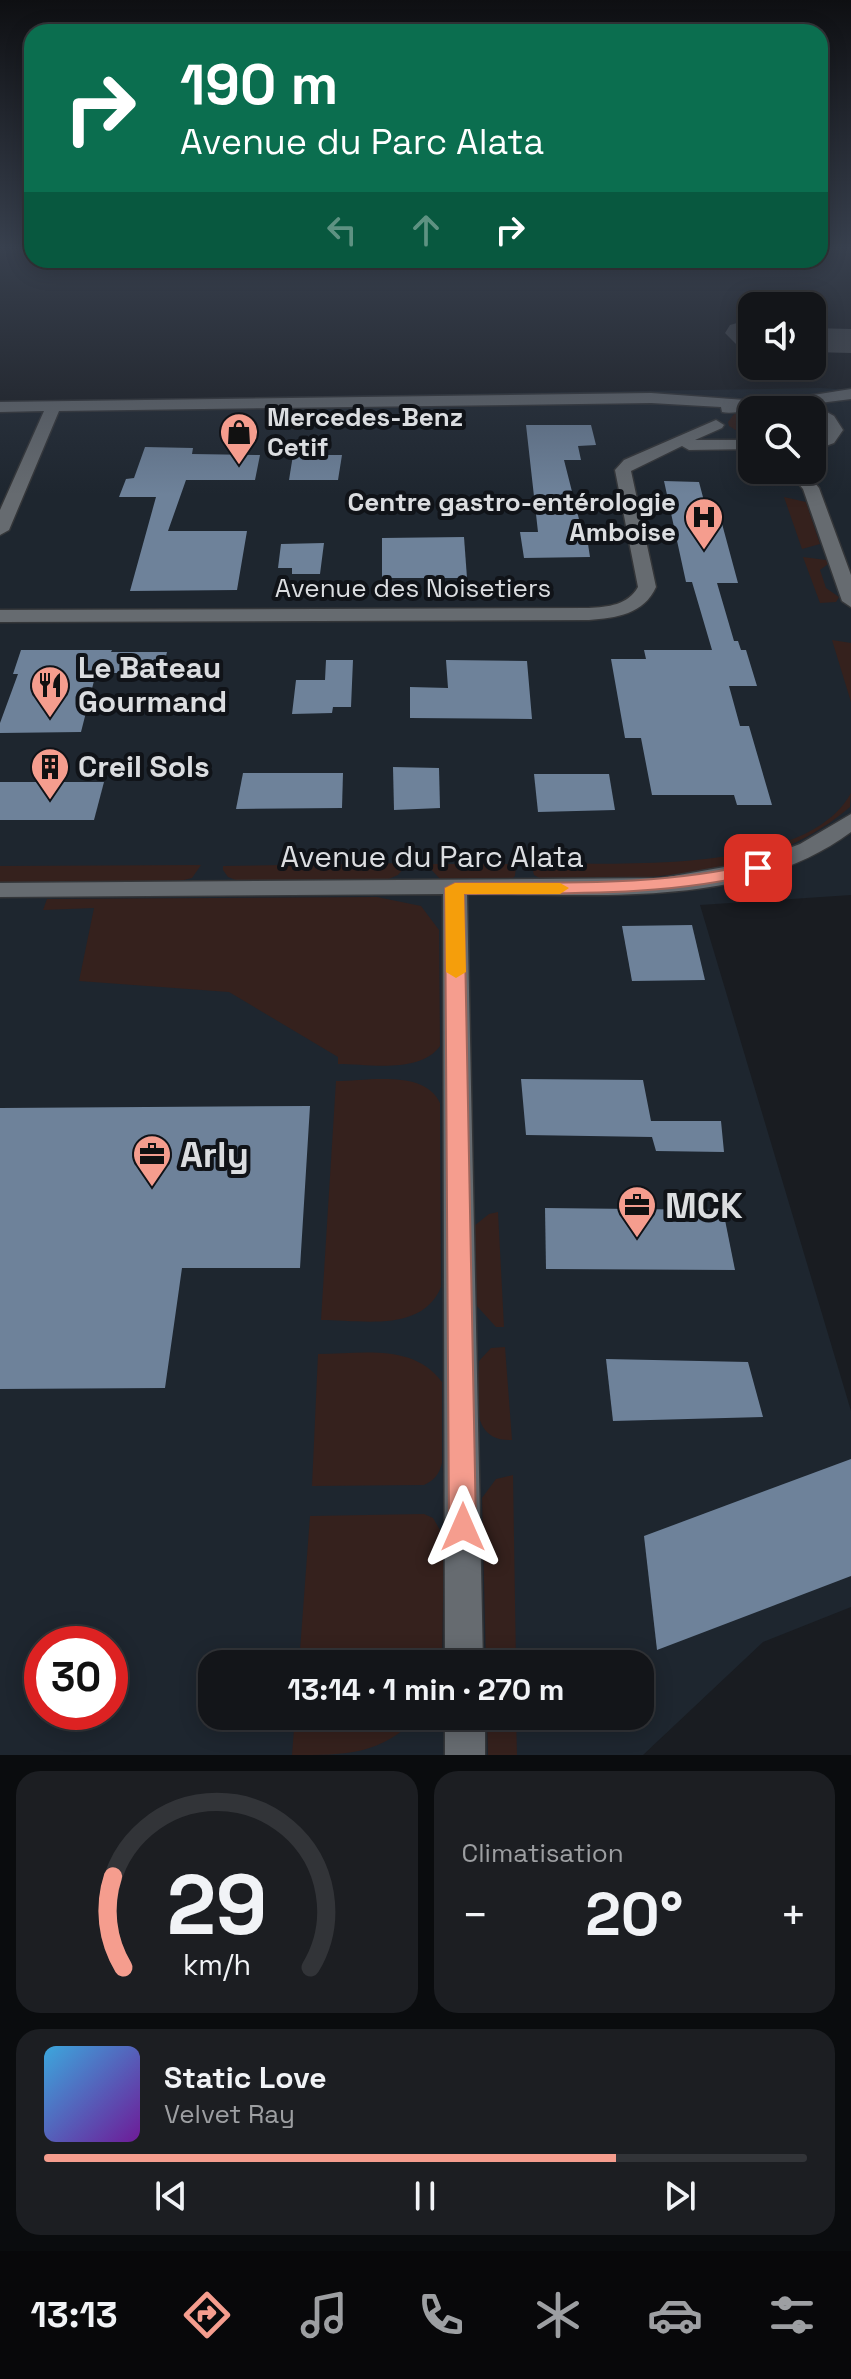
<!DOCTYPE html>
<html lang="fr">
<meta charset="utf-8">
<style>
:root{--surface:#131519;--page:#1c1e22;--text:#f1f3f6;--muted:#9d9fa2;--line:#323438;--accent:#f59d8e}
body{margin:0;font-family:"Space Grotesk",sans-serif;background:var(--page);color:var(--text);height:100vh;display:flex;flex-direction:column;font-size:30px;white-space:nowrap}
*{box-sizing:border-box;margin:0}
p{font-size:26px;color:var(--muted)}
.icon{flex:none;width:44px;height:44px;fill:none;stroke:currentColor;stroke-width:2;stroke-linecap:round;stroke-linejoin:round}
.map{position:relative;height:1755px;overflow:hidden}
.side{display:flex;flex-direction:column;gap:16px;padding:16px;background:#0a0c0e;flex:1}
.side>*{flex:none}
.top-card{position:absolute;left:24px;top:24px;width:804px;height:244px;border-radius:24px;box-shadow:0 4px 20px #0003,0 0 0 2px var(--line);background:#0b6e4f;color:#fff;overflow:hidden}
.buttons{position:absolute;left:738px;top:292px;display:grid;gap:16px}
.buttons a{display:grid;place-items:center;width:88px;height:88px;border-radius:16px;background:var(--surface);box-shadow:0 4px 20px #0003,0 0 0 2px var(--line);font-size:40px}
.speed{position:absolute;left:24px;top:1626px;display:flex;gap:16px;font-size:40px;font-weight:700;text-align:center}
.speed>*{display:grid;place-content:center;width:104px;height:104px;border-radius:50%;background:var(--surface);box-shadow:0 4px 20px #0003,0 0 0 2px var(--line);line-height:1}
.speed .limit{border:12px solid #d22;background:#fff;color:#111}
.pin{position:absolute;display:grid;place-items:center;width:68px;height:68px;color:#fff;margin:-34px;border-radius:16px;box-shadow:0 4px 12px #0006}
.me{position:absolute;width:88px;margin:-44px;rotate:0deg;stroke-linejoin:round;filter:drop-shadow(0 0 6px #0008)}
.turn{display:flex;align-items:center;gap:28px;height:168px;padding:0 24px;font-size:36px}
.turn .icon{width:104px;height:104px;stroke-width:2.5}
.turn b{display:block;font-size:56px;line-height:68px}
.lanes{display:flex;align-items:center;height:76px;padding:0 24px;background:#0003;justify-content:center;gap:40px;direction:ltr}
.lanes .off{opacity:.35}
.big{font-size:60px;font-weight:800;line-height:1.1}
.side .widget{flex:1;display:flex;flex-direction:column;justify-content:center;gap:12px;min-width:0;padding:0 28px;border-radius:24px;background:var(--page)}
.side .dial{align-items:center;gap:0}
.dial svg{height:208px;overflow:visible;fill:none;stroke:var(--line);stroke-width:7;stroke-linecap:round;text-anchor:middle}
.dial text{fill:var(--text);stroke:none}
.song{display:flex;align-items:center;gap:24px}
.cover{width:96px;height:96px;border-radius:12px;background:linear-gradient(135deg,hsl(200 70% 55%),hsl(280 70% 35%))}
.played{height:8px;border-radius:4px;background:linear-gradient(90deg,var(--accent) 75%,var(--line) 75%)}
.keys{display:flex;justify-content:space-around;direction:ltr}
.heat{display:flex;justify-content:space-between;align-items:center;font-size:44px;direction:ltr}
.side .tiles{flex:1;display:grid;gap:16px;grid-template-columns:1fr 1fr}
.widget:last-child{grid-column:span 2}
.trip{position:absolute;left:198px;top:1650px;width:456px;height:80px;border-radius:24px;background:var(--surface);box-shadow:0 4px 20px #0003,0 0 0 2px var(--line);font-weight:800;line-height:80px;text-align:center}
.tab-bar{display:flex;height:128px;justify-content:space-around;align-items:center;background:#08080a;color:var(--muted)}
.tab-bar .icon{width:56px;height:56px}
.tab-bar .active{color:var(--accent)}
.tab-bar b{font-size:36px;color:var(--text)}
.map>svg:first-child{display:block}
</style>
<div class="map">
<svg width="851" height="1755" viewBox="0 0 851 1755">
<rect width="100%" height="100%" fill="#191c21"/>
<path fill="#1e262f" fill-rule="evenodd" d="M820 388 851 390V895L700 905 851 1411V1607L763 1642 643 1755H0V401ZM752 410H812V470H752ZM42 1644H110V1712H42ZM212 1664H640V1716H212Z"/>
<g fill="#35211d">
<polygon points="759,407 796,410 752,410 752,440 729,426 728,422 734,414"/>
<polygon points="784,497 806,502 820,544 802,549"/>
<polygon points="803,557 826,560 828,564 820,570 826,588 839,597 836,602 820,603"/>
<polygon points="832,640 851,643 851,702"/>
<path d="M851 793 850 807C765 880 650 878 545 881L534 875 531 863C612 863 806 876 851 793Z"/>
<polygon points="408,863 398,875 384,881 241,882 228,877 223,870 223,866"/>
<polygon points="426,864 516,864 515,876 511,880 441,880"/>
<polygon points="201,865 192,878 176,882 0,883 0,866"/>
<path d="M377 897 421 906 439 930 440 1046C420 1074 368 1064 338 1064V1057L229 992 79 981 94 908 43 910 47 899Z"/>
<path d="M336 1081C367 1081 425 1069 440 1103L441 1287C422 1333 362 1320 321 1320Z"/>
<polygon points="498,1212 504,1327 496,1327 476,1305 474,1226 489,1214"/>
<path d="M505 1347 512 1440C467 1442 478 1391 479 1361L491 1348Z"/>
<path d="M318 1354C362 1354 413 1343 442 1382V1463C439 1474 435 1480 424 1485L312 1486Z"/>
<polygon points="513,1475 516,1664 486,1664 482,1498 496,1479"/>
<polygon points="424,1514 433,1518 444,1537 442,1664 299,1664 310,1516"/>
<path d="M295 1716H420C379 1755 349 1755 292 1755Z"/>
<polygon points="487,1716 516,1716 517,1755 488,1755"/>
</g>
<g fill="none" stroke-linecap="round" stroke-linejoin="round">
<g fill="#484b50" fill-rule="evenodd">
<polygon points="744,321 752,323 752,350 738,346 725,333 730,325"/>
<polygon points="812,328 851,329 851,353 812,352"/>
</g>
</g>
<g fill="#6e829a">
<polygon points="526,425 591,425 596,445 578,446 581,460 564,460 582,531 586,531 590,557 524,558 520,532 538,532"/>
<polygon points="145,447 193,448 192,454 260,455 255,480 186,480 168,531 247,531 237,590 130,591 156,497 119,497 126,479 134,478"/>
<polygon points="293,455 342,455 338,480 289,480"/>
<polygon points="664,481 699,482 709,520 721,520 738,583 717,583 734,641 738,641 741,650 746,650 757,686 729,686 740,726 749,726 772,805 737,805 734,795 652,795 641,738 625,738 611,659 646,659 644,650 712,650 692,582 686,582"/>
<polygon points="464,537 467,578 382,578 382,538"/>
<polygon points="324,543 320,574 292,574 292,568 278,568 281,544"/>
<polygon points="21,650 112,650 111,652 167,652 162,673 96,673 81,732 0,733 0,723 18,674 13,674"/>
<polygon points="326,660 353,660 351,707 333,707 332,713 292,714 296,680 325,680"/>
<polygon points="446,660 527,661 532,719 410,718 410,687 448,688"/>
<polygon points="393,767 439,768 440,808 394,810"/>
<polygon points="243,773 343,773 342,808 236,809"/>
<polygon points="534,774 609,774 615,810 538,812"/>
<polygon points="0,782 104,782 94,820 0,820"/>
<polygon points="692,925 705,980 632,981 622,926"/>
<polygon points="521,1079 643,1080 651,1121 721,1121 724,1152 656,1151 652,1137 526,1135"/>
<polygon points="310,1106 300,1268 182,1268 165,1388 0,1389 0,1108"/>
<polygon points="545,1208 723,1210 735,1270 546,1269"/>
<polygon points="606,1359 748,1362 763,1417 613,1421"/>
<polygon points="851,1459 851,1576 657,1650 644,1536"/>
</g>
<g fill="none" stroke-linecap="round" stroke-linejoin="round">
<defs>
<g id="minor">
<path d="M851 389V399L812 404 834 416 843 430 834 443 812 451V440L822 437 827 430 812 415V410C797 410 782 407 766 407 752 408 735 415 722 412L721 407 651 403 59 411 9 530 0 535V510L44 411 0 412V402L651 393 745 400 788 399Z"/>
<path d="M716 420 724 425 722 428 695 440H749L752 441V449L689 450 682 446 631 471 656 587C644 614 616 618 589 620L0 622V610L589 608C608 607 628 605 638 587L615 470 624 460Z"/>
<polygon points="787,470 804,470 819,488 851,575 851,607 842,601 803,489"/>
<path d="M851 814V832C744 911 593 893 467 894L483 1664H445L443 894 0 897V883L662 878 753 862 800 844Z"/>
<rect x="445" y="1716" width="40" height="39"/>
</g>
</defs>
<use href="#minor" stroke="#343639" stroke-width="3"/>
<use href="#minor" fill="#666b70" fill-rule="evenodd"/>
</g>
<linearGradient id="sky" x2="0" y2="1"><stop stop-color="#0e0f12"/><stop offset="0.5" stop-color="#38404e"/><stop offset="1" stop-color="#38404e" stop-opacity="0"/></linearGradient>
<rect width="851" height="495" fill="url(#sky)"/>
<path fill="#f59d8e" stroke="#9f665c" stroke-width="2" d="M758 863 765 864 767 868 765 872C666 897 565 893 464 894L476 1527 472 1536 463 1539 453 1536 449 1527 445 888 455 883C557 882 659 887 758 863Z"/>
<polygon fill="#f59e0b" points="455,883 560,883 569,888 560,894 464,894 466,972 456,978 446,972 445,888"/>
<defs>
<symbol id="shop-pin" viewBox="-11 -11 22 30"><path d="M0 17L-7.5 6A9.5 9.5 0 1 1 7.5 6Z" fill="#f59d8e" stroke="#101318"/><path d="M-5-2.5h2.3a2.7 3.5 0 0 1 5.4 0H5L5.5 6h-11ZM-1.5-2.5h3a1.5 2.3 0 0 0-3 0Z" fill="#111"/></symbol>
<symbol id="hospital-pin" viewBox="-11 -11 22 30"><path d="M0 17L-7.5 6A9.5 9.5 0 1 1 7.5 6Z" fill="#f59d8e" stroke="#101318"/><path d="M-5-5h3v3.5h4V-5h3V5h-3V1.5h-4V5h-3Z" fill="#111"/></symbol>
<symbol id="restaurant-pin" viewBox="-11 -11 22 30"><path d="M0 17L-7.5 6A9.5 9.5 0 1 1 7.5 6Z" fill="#f59d8e" stroke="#101318"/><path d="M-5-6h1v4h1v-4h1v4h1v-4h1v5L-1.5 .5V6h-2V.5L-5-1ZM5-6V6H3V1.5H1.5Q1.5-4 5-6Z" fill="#111"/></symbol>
<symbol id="building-pin" viewBox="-11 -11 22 30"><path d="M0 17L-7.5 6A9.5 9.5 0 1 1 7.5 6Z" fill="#f59d8e" stroke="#101318"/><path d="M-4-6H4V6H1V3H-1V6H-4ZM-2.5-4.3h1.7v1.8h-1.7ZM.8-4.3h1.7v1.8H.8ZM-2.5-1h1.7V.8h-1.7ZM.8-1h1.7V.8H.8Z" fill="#111"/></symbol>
<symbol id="office-pin" viewBox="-11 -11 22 30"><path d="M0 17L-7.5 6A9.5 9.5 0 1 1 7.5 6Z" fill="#f59d8e" stroke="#101318"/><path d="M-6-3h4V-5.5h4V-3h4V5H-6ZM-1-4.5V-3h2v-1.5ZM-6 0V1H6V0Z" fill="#111"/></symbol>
</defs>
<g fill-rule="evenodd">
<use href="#shop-pin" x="217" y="410" width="44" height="60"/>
<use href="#hospital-pin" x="682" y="495" width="44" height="60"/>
<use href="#restaurant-pin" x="28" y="663" width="44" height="60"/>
<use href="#building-pin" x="28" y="745" width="44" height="60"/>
<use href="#office-pin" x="130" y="1132" width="44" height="60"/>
<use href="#office-pin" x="615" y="1183" width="44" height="60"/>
</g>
<g text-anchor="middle" stroke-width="8" stroke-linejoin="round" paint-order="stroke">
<g font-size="26" font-weight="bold" fill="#dbdde0" stroke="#101318" text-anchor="start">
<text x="267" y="426">Mercedes-Benz<tspan x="267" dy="30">Cetif</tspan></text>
<text x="676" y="511" text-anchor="end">Centre gastro-entérologie<tspan x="676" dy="30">Amboise</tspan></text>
</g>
<g font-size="26" fill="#dbdde0" stroke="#101318">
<text x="413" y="597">Avenue des Noisetiers</text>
</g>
<g font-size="30" font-weight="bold" fill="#dbdde0" stroke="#101318" text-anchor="start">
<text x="78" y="678">Le Bateau<tspan x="78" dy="34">Gourmand</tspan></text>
<text x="78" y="777">Creil Sols</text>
</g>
<g font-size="30" fill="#dbdde0" stroke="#101318">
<text x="432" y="867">Avenue du Parc Alata</text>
</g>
<g font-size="36" font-weight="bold" fill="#dbdde0" stroke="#101318" text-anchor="start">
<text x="180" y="1167">Arly</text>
<text x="665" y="1218">MCK</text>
</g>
</g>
</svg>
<div class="buttons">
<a><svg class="icon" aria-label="sound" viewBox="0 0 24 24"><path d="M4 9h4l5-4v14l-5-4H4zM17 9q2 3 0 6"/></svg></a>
<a><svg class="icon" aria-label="search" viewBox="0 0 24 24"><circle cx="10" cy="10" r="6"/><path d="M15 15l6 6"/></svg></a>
</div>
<div class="speed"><div class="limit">30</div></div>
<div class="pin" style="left:758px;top:868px;background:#d93025"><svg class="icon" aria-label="arrive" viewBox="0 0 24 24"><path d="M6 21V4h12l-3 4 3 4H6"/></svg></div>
<svg class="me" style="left:463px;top:1527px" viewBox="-20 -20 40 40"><path d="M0-17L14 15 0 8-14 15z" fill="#f59d8e" stroke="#fff" stroke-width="4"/></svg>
<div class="trip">13:14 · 1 min · 270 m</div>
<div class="top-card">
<div class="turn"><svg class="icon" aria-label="right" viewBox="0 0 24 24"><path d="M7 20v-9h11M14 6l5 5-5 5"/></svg><div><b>190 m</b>Avenue du Parc Alata</div></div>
<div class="lanes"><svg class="icon off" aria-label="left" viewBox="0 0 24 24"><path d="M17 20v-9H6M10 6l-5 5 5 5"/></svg><svg class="icon off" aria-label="ahead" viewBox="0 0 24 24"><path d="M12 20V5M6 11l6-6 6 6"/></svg><svg class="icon" aria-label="right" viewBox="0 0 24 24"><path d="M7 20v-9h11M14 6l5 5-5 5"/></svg></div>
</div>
</div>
<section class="side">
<div class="tiles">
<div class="widget dial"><svg viewBox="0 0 100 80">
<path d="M14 69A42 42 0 1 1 86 69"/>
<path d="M14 69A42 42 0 0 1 10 34" stroke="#f59d8e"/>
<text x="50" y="56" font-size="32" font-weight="700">29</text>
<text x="50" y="72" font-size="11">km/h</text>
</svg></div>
<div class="widget"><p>Climatisation</p>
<div class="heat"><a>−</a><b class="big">20°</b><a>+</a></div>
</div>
<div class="widget">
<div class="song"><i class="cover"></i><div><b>Static Love</b><p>Velvet Ray</p></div></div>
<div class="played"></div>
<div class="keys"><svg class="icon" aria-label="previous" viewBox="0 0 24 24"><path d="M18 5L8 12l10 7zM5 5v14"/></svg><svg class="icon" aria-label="pause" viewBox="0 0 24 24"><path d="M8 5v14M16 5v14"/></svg><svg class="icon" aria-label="next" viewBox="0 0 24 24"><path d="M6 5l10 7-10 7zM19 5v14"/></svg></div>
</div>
</div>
</section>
<nav class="tab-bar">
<b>13:13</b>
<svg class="icon active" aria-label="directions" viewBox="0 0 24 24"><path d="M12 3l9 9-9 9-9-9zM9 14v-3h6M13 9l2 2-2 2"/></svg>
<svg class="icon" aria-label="music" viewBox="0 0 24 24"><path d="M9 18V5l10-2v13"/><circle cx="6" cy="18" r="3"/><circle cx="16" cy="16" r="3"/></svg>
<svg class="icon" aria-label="phone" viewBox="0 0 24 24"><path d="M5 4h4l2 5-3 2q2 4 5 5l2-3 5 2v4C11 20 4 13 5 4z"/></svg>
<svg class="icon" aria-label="climate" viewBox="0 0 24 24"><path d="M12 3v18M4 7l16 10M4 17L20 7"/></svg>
<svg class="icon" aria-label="car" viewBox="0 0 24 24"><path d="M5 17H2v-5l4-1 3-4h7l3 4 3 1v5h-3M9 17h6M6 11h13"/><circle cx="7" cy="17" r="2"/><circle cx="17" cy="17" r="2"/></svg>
<svg class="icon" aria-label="filters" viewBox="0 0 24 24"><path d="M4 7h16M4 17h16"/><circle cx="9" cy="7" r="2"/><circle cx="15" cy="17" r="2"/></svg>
</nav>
